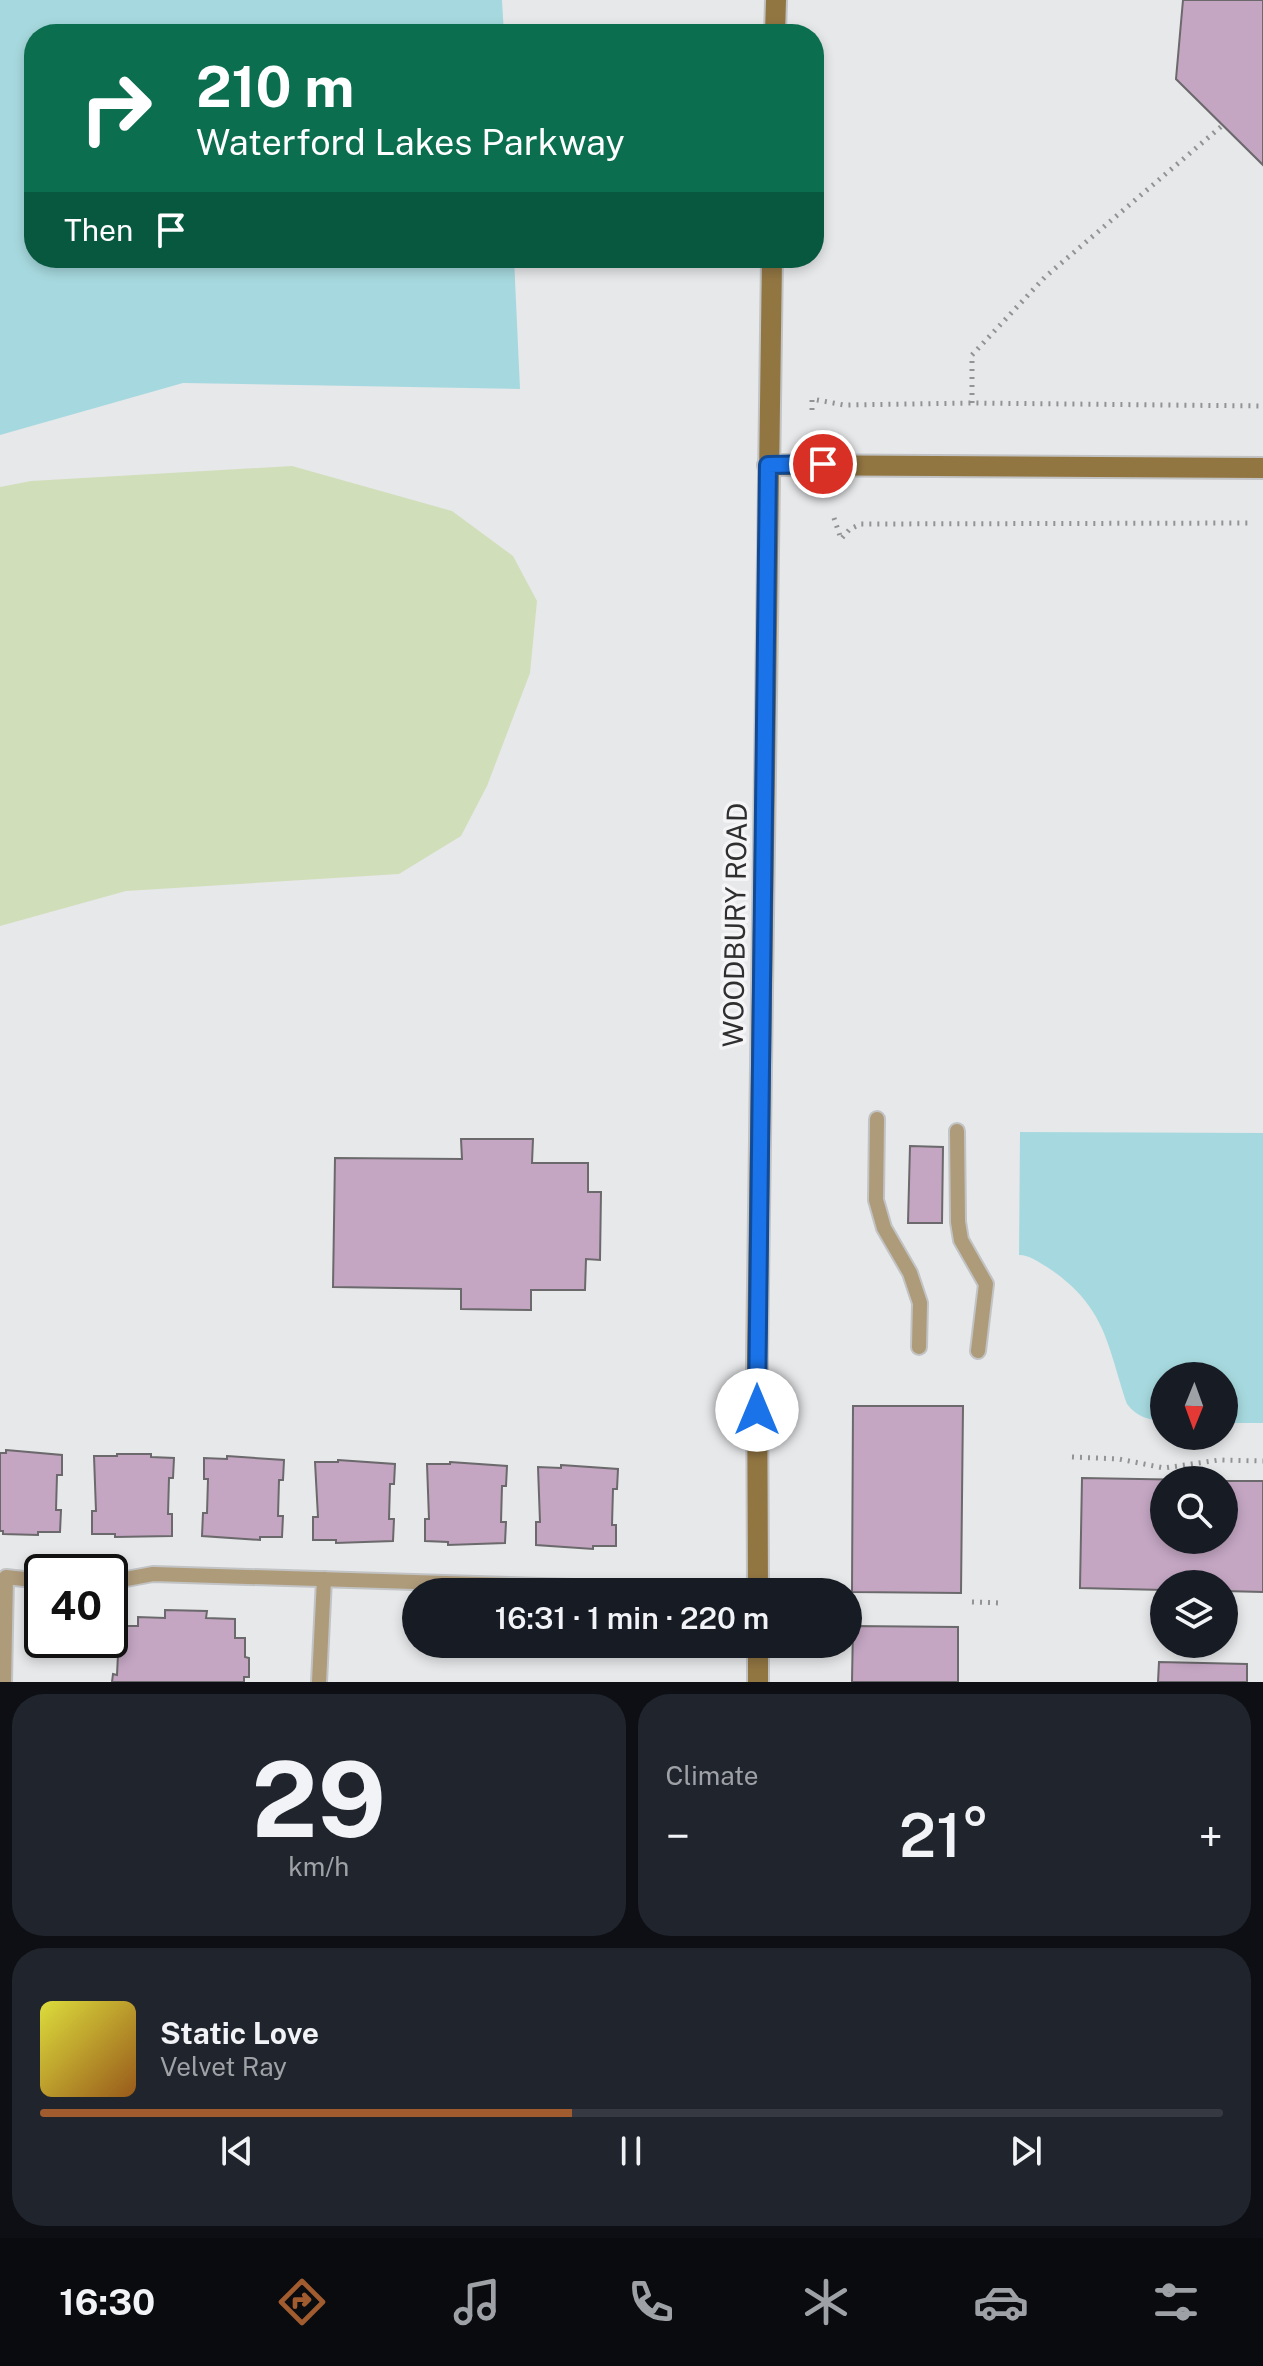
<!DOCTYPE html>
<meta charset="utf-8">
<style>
:root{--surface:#171b24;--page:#20242c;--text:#f1f3f6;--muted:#9ea1a6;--line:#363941;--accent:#a05b2f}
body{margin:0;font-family:"Public Sans",sans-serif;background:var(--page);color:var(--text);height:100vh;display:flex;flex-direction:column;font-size:30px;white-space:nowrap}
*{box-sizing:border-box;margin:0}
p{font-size:26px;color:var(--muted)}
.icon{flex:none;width:44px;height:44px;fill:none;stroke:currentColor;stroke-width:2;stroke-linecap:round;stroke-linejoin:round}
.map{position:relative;height:1682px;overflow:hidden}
.drawer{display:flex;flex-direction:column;gap:12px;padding:12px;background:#0d0f14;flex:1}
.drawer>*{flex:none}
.top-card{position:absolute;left:24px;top:24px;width:800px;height:244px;border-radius:32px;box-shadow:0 4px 12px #0003;background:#0b6e4f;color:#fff;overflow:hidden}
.needle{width:52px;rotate:181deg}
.buttons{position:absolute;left:1150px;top:1362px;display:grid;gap:16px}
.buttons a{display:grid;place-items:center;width:88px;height:88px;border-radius:50%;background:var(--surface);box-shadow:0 4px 12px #0003;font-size:40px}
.speed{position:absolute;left:24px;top:1554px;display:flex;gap:16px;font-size:40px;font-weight:700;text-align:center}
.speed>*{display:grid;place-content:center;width:104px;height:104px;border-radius:50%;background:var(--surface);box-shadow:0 4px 12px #0003;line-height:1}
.speed .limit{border:4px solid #111;border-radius:12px;background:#fff;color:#111}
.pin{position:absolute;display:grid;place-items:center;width:68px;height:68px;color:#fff;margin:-34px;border:4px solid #fff;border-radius:50%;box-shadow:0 2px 8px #0007}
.me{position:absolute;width:88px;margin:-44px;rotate:0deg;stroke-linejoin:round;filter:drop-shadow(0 0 6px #0008)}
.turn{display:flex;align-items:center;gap:28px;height:168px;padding:0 40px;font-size:36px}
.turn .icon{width:104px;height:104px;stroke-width:2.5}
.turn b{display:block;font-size:56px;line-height:68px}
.then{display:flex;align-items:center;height:76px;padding:0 40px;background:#0003;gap:16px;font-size:30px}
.big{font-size:60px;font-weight:600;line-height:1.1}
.drawer .card{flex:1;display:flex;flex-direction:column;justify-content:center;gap:12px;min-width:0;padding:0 28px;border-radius:32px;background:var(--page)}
.drawer .dial{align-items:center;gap:0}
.dial b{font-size:104px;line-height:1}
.song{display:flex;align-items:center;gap:24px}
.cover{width:96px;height:96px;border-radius:12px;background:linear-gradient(135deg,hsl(60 70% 55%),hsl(30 70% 35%))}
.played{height:8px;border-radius:4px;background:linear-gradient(90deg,var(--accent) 45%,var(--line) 45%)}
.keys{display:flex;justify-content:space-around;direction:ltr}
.heat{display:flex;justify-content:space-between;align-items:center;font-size:44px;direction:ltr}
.drawer .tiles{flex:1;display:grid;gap:12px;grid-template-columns:1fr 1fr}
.card:last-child{grid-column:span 2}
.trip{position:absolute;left:402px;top:1578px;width:460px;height:80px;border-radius:40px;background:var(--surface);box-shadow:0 4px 12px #0003;font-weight:600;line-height:80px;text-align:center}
.tabs{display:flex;height:128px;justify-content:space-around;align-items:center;background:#090b0e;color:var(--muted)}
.tabs .icon{width:56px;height:56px}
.tabs .selected{color:var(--accent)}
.tabs b{font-size:36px;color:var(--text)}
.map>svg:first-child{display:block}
</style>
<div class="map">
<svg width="1263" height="1682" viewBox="0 0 1263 1682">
<rect width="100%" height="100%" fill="#e7e8ea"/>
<polygon fill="#d1deba" points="292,466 452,511 513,556 537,601 530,673 487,786 461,836 399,874 126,891 0,926 0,487 31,481"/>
<g fill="#a6d9df">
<polygon points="0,0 502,0 504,34 34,34 34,258 514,258 520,389 183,383 0,435"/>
<path d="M1020 1132 1263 1133V1423H1224V1376H1164V1421C1148 1420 1137 1417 1127 1404 1107 1344 1106 1306 1047 1267 1038 1262 1030 1255 1019 1255Z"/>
</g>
<g fill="#c4a6c3" stroke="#6b696b" stroke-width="2">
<polygon points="1183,0 1263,0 1263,165 1176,79"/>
<polygon points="461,1139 533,1139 532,1163 588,1163 588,1192 601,1192 600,1260 586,1259 585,1290 531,1290 531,1310 461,1309 461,1289 333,1287 335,1158 462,1159"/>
<polygon points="910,1146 943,1147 942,1223 908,1223"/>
<polygon points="853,1406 963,1406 961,1593 852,1592"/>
<polygon points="6,1450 62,1455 62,1475 57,1475 56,1510 61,1510 60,1532 38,1532 38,1535 3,1534 3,1531 0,1531 0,1453 6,1453"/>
<polygon points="117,1454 151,1454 151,1457 174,1458 173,1478 169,1478 168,1514 172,1514 172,1536 115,1537 115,1534 92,1534 92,1511 96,1511 94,1456 117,1456"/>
<polygon points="227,1456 284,1460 283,1480 279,1480 278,1516 283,1516 282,1537 260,1537 260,1540 202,1536 203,1513 207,1513 208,1479 204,1479 204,1458 227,1459"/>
<polygon points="338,1460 395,1464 394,1484 390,1484 389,1519 394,1519 393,1541 336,1543 336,1540 313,1540 313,1517 318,1517 315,1462 338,1462"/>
<polygon points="450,1462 507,1466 506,1486 502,1486 501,1522 506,1522 505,1543 448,1545 448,1542 425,1541 425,1519 429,1519 427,1464 450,1464"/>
<polygon points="561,1465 618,1469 617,1489 613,1489 612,1525 616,1525 616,1546 593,1546 593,1549 536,1545 536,1522 540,1522 538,1467 561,1468"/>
<polygon points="1082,1478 1196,1480 1164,1480 1164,1540 1224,1540 1224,1481 1263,1481 1263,1592 1224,1591 1224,1584 1164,1584 1164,1590 1080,1588"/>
<polygon points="165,1610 207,1611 206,1618 235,1619 235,1638 245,1638 245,1657 249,1658 249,1677 244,1677 244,1682 112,1682 113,1674 117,1675 118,1654 111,1654 111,1626 138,1626 138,1617 165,1618"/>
<polygon points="853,1626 958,1627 958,1682 852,1682"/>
<polygon points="1159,1662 1247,1664 1247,1682 1158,1682"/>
</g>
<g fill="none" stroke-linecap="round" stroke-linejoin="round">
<defs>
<g id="lane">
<polyline points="877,1119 876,1200 884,1228 910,1273 920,1303 919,1347"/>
<polyline points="957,1131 958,1222 961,1240 986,1284 978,1351"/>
<polyline points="110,1582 153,1574 736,1592"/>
<polyline points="4,1682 6,1577 42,1581"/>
<polyline points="319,1682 324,1579"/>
</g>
<g id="secondary">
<polyline points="775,34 776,0"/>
<polyline points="768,465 1263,468"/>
<polyline points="758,1592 757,1359 772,258"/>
<polyline points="758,1644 758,1682"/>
</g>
</defs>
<use href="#lane" stroke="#c2c3c5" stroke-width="18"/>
<use href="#secondary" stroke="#c2c3c5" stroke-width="24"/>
<g stroke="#929395" stroke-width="5" stroke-dasharray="2 6" stroke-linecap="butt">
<polyline points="972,403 972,355 1045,277 1223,125"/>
<polyline points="812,410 812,399 844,405 972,403 1263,406"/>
<polyline points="834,518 841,539 850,529 861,524 1252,523"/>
<polyline points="1072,1457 1119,1459 1164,1468 1219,1460 1263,1461"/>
<polyline points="972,1602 1001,1603"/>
</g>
<use href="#lane" stroke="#ae9b7a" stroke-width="14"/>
<use href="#secondary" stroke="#927642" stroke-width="20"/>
</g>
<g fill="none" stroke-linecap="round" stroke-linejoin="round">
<defs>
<polyline id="route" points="757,1410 768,465 823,464"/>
</defs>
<use href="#route" stroke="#114b97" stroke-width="20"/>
<use href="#route" stroke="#1a73e8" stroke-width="14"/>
</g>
<g text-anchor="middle" stroke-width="7" stroke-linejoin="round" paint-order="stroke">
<g font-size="28" fill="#2f2f30" stroke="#f5f5f7">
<text transform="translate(735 925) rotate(-89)" y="10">WOODBURY ROAD</text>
</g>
</g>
</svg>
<div class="buttons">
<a><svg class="needle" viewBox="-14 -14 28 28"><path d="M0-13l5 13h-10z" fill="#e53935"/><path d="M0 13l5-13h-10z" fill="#9ea1a6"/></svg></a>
<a><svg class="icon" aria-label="search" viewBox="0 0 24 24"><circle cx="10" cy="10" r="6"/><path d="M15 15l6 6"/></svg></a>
<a><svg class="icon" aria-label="layers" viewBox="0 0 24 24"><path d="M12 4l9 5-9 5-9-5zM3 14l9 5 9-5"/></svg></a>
</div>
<div class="speed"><div class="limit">40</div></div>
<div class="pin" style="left:823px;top:464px;background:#d93025"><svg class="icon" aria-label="arrive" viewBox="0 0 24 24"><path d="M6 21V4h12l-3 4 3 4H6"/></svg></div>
<svg class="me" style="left:757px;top:1410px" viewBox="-20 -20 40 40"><circle r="19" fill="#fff"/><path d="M0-13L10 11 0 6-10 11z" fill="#1a73e8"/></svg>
<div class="trip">16:31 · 1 min · 220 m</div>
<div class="top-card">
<div class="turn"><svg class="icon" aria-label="right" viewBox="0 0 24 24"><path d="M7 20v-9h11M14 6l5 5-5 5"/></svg><div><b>210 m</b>Waterford Lakes Parkway</div></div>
<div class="then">Then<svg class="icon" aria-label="arrive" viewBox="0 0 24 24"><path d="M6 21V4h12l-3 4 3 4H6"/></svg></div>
</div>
</div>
<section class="drawer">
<div class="tiles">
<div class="card dial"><b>29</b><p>km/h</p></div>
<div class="card"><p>Climate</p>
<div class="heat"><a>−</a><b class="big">21°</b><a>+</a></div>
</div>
<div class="card">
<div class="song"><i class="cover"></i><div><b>Static Love</b><p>Velvet Ray</p></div></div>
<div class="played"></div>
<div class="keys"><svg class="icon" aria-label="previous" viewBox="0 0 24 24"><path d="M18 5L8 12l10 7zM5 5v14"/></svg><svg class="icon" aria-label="pause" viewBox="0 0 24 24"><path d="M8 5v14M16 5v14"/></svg><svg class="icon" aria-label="next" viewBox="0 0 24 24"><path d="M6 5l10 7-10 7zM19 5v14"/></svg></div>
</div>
</div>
</section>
<nav class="tabs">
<b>16:30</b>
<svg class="icon selected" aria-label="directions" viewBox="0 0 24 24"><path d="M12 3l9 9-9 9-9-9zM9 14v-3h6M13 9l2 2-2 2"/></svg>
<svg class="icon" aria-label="music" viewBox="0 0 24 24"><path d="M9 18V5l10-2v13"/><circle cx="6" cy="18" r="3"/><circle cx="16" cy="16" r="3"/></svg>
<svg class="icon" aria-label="phone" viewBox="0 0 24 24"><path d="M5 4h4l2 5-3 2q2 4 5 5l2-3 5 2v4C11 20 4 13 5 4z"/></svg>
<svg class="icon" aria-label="climate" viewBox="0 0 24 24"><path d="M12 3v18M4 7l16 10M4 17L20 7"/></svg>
<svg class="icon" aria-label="car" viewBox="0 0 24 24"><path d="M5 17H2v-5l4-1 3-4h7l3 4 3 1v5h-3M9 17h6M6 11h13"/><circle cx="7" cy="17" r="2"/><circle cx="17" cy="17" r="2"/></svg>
<svg class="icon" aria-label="filters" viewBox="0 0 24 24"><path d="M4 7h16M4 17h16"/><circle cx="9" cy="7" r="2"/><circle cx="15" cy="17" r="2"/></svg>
</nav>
